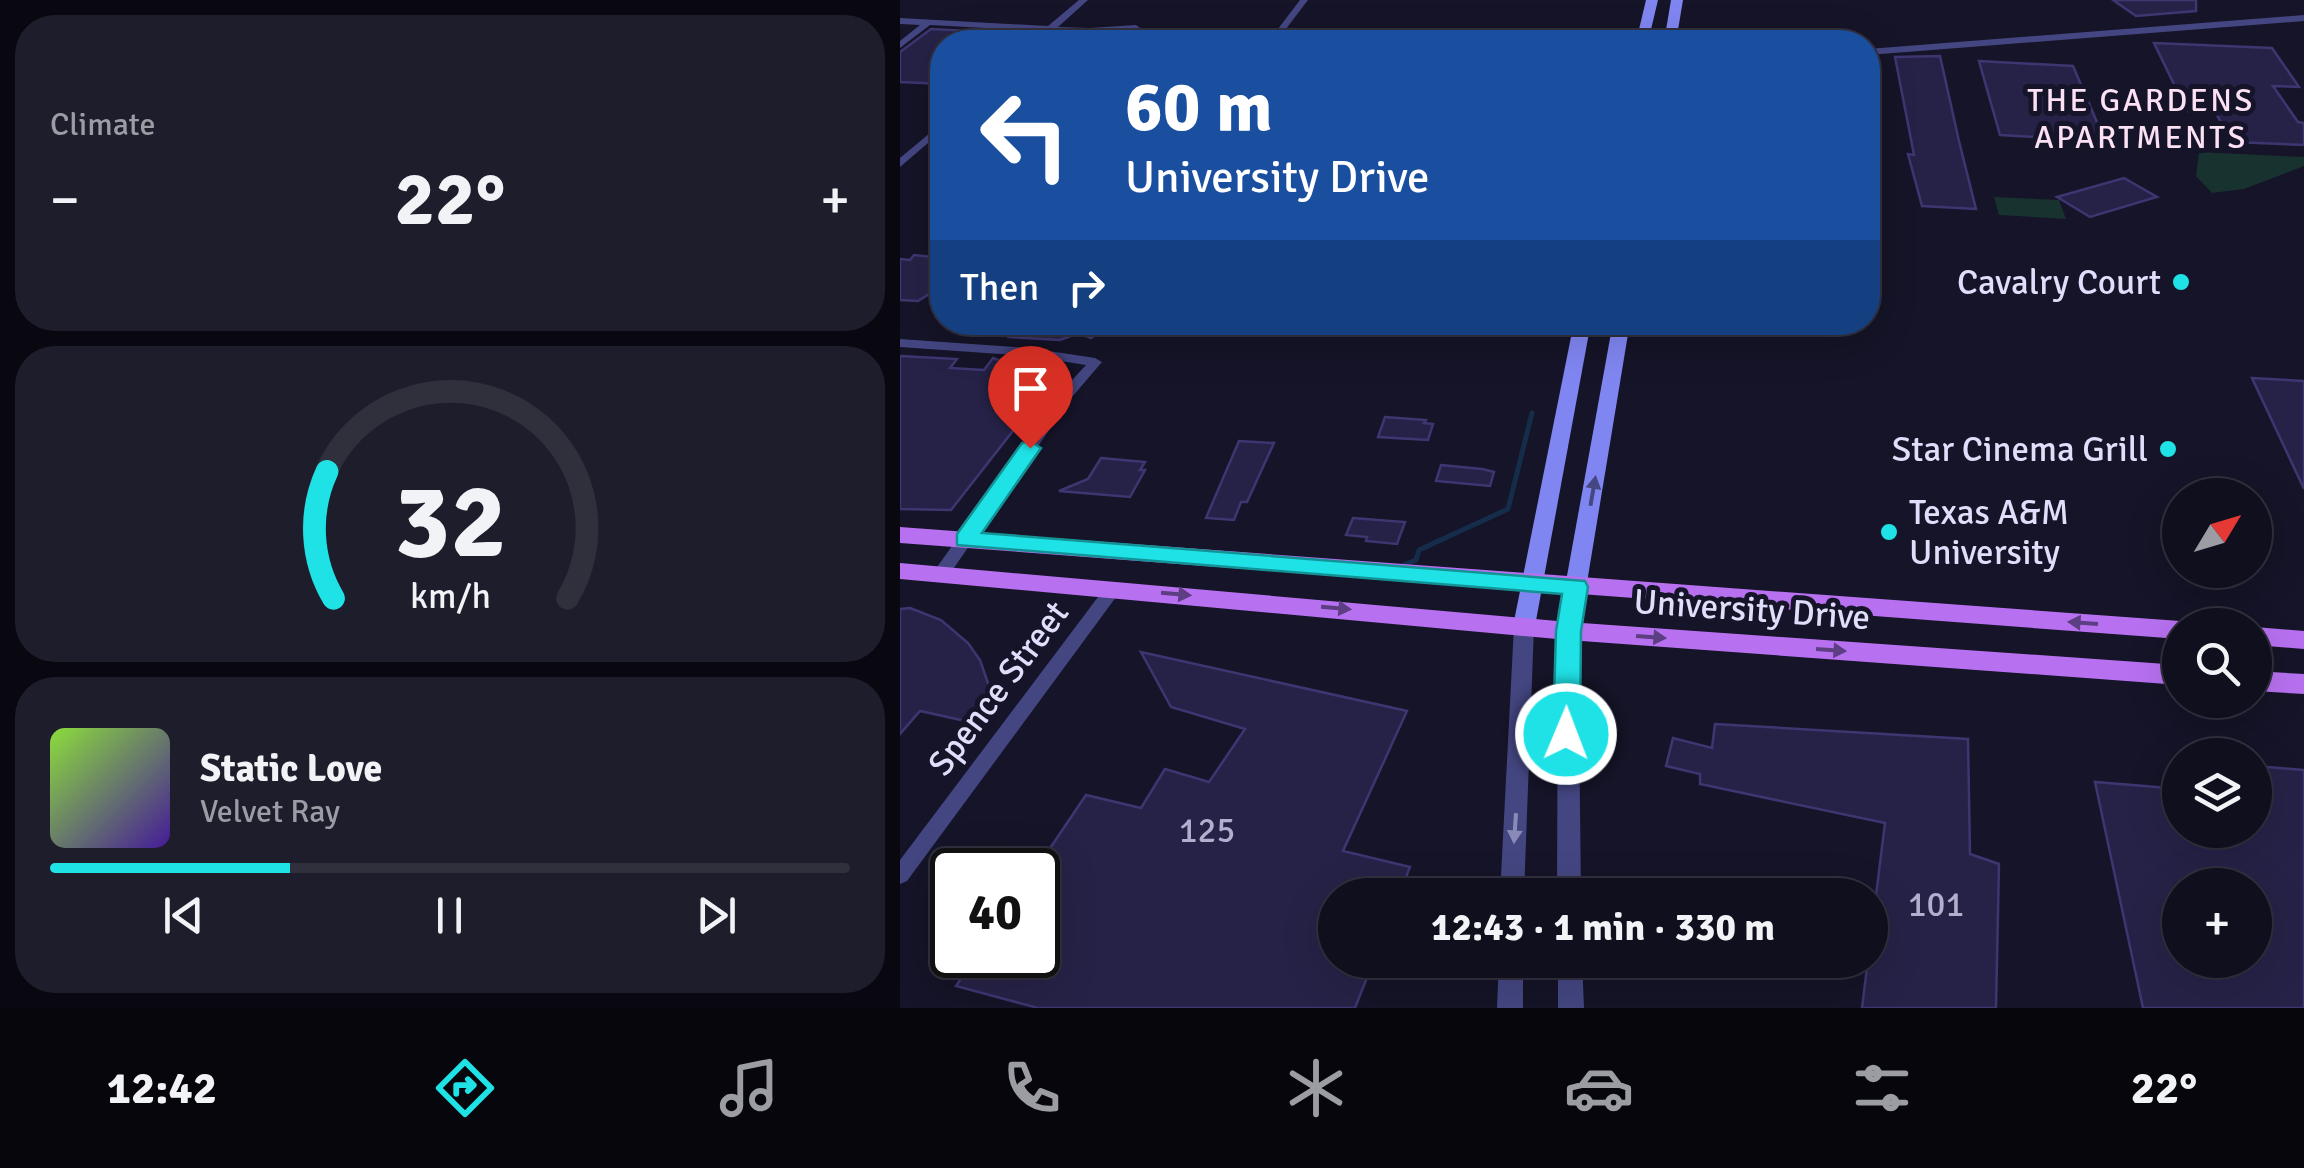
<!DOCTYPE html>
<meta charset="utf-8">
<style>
:root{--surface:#100f1e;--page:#1e1d2b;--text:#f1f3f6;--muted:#9c9ca4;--line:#302f3c;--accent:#1fe2e7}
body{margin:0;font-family:Signika,sans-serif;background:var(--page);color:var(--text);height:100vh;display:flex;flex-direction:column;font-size:38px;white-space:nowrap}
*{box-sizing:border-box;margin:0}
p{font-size:32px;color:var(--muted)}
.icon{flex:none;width:55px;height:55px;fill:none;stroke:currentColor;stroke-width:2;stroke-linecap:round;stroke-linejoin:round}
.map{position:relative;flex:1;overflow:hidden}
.details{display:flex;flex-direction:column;gap:15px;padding:15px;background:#090810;width:900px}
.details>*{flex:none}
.guide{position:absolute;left:30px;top:30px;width:950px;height:305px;border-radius:40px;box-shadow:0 10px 40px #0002,0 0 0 2px var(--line);background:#1a4fa0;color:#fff;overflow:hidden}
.needle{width:65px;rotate:52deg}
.tools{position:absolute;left:1262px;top:478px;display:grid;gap:20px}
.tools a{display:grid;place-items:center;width:110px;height:110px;border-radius:50%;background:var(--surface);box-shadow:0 10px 40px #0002,0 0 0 2px var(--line);font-size:50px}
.speed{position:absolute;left:30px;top:848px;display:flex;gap:20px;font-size:50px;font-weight:700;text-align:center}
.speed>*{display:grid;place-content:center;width:130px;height:130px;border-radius:50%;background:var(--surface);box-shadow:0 10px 40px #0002,0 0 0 2px var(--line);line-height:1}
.speed .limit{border:5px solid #111;border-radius:15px;background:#fff;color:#111}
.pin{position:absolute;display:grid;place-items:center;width:85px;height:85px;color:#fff;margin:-102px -42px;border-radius:50% 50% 50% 0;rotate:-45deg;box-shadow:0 0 10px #0007}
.pin .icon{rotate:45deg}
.me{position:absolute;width:110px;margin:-55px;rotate:1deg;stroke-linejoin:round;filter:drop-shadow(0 0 8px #0008)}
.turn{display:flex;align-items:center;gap:35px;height:210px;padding:0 30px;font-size:45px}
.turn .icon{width:130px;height:130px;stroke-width:2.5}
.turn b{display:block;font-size:70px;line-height:85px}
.then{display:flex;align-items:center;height:95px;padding:0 30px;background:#0003;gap:20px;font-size:38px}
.big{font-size:75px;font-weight:700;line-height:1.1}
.details .card{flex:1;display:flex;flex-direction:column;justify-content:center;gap:15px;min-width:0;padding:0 35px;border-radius:40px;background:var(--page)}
.details .dial{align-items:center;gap:0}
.dial svg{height:260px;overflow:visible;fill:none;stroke:var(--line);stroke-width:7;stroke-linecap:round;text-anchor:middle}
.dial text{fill:var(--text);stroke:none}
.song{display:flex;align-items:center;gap:30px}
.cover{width:120px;height:120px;border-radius:15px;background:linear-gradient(135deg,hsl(90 70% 55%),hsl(260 70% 35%))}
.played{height:10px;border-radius:5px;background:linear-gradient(90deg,var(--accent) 30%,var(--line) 30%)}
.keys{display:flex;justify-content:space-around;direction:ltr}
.heat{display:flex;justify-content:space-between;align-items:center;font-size:55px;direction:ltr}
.trip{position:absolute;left:418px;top:878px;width:570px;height:100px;border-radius:50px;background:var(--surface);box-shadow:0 10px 40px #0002,0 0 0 2px var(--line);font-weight:700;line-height:100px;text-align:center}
.tabs{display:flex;height:160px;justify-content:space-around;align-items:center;background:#06060c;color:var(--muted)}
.tabs .icon{width:70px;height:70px}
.tabs .selected{color:var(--accent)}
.tabs b{font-size:45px;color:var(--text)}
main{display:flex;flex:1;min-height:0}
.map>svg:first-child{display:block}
</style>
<main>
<section class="details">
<div class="card"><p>Climate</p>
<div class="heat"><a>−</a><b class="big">22°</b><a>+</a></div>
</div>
<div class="card dial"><svg viewBox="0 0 100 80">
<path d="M14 69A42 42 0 1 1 86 69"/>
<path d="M14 69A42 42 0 0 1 12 30" stroke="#1fe2e7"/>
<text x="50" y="56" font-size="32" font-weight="700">32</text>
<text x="50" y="72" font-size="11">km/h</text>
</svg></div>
<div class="card">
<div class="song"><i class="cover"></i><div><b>Static Love</b><p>Velvet Ray</p></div></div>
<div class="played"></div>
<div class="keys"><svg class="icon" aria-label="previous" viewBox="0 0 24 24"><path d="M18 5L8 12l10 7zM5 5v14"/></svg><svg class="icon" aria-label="pause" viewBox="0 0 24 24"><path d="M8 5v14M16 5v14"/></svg><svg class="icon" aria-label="next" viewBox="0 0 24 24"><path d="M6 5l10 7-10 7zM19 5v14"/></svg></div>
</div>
</section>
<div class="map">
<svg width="1404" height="1008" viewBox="0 0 1404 1008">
<rect width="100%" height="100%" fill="#151428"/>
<g fill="#17322f">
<polygon points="1299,152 1404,157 1404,166 1344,189 1312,193 1296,176"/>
<polygon points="1094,197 1159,200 1166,219 1099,215"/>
</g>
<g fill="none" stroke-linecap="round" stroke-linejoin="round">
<polyline stroke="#152d4b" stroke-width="5" points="504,565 516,560 519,550 608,509 632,413"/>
</g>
<g fill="#262247" stroke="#3d3671" stroke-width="2.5" fill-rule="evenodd">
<polygon points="1213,0 1296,0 1296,11 1236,16"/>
<polygon points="31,29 71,31 57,42 42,42 42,84 0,82 0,52"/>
<polygon points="1254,43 1372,48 1399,87 1373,86 1398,122 1404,123 1404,145 1333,142 1315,112 1287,111"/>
<polygon points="1040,56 1059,141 1076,209 1022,206 1008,154 1014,155 995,57"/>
<polygon points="1079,61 1173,66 1205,141 1100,135"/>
<polygon points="1224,178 1257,197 1190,217 1157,197"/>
<polygon points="14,255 42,258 42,286 18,301 0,300 0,259 10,260"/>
<polygon points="120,322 213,322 191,338 179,333 160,340 109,337"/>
<polygon points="0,356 57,359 50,368 84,370 93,358 121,368 123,418 51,510 0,509"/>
<polygon points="1352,378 1404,381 1404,489"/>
<polygon points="485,417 526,420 524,423 533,424 528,440 478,437"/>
<polygon points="339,441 374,443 347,502 341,502 334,520 306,518"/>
<polygon points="201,458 245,462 240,470 245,470 230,497 159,491 188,479"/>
<polygon points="541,465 582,469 594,472 590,486 536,481"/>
<polygon points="453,518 505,522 497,544 466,541 467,537 446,535"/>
<polygon points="10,608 41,620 68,643 80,660 89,686 70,722 20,711 0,734 0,609"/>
<polygon points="241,652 507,711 443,851 510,867 499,895 435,895 435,960 474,960 455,1008 138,1008 56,986 77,955 138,955 138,866 186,795 241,808 265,769 309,782 345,729 271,707"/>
<polygon points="815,724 1068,739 1070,854 1099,864 1096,1008 962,1008 985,823 800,784 800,774 766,766 773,738 812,748"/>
<path d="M1355 766 1404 770V1008H1243L1195 782 1280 789V830H1355ZM1280 885H1355V960H1280Z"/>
</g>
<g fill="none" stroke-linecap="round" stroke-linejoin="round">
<g fill="#444682" fill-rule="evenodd">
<polygon points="179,0 188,0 158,27 190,28 236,25 240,28 236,31 190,34 152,32 140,42 131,42 142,31 30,25 0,48 0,41 20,25 0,24 0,18 148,26"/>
<polygon points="400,0 408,0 376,42 368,42"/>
<polygon points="1404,15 1404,21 968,55 968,49"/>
<polygon points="42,123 42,131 0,167 0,158"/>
<polygon points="0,339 129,348 195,358 202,362 172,397 47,578 35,578 33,574 35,570 162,391 186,365 129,356 0,347"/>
<polygon points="213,583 219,585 221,589 219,593 7,881 0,884 0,860 207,585"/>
</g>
<g fill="#444682" fill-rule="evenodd">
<polygon points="624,619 631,621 634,626 624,895 600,895 614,626 617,621"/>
<polygon points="668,624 675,626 678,631 681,895 657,895 658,631 661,626"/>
<polygon points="599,960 623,960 623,1008 597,1008"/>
<polygon points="658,960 682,960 684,1008 658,1008"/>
</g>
<g fill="#8086f1" fill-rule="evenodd">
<polygon points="746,0 758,0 748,42 736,42"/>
<polygon points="771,0 783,0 776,42 764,42"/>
<polygon points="674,322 691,322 635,626 632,632 616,632 613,626"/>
<polygon points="713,322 730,322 679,631 676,637 660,637 657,631"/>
</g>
<g fill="#b771f0" fill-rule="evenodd">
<polygon points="0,527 1280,621 1290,625 1280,625 1280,639 0,543"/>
<polygon points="0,563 668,622 1280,665 1280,685 668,640 0,579"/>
<polygon points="1355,627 1404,631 1404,649 1355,645"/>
<polygon points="1355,671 1404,674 1404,694 1355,691"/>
</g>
</g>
<defs><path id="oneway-solid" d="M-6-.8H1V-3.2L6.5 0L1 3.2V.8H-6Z" transform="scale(2.5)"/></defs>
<use fill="#454782" href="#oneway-solid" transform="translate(693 491) rotate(-80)"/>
<g fill="#5e3e82">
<use href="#oneway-solid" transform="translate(276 594) rotate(5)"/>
<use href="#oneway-solid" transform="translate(436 608) rotate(5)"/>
<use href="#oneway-solid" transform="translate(1183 623) rotate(-176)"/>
<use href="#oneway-solid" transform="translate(751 637) rotate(4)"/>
<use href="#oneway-solid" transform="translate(931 650) rotate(4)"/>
</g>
<use fill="#8a8ab8" href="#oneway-solid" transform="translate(615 828) rotate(94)"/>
<polygon fill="#1fe2e7" stroke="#149396" stroke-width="2.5" points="130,441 141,448 82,533 685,581 688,587 681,631 680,734 676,741 666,744 653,734 656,631 662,594 57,545 57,534 122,443"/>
<g fill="#1fe2e7" stroke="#151428" stroke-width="4">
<circle cx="1281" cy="282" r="10"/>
<circle cx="1268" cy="449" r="10"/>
<circle cx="989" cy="532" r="10"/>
</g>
<g text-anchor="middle" stroke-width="10" stroke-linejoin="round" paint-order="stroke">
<g font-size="32" letter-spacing="2.5" fill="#fce0f4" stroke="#151428">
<text x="1241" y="111">THE GARDENS<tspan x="1241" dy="37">APARTMENTS</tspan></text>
</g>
<g font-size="35" fill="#e0defb" stroke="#151428" text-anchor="end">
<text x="1261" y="294">Cavalry Court</text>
<text x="1248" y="461">Star Cinema Grill</text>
<text x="1009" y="524" text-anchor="start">Texas A&amp;M<tspan x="1009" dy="40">University</tspan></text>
</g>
<g font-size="35" fill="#e0defb" stroke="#151428">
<text transform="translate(852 609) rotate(4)" y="12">University Drive</text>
<text transform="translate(98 688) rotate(-53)" y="12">Spence Street</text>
</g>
<g font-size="35" fill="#b2afce">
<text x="307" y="842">125</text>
<text x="1036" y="916">101</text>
</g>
</g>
</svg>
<div class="tools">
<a><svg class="needle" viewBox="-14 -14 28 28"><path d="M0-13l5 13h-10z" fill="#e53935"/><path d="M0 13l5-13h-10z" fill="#9c9ca4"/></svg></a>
<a><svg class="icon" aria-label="search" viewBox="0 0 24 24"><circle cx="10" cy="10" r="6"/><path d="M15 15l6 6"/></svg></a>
<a><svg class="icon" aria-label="layers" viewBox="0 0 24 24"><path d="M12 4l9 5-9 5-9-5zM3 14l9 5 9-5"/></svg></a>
<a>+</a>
</div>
<div class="speed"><div class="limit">40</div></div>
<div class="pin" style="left:130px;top:448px;background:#d93025"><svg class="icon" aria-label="arrive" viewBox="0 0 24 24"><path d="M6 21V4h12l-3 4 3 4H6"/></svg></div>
<svg class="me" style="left:666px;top:734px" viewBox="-20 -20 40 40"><circle r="17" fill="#1fe2e7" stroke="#fff" stroke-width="3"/><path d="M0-11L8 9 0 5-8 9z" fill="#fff"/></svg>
<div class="trip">12:43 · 1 min · 330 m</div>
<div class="guide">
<div class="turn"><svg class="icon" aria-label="left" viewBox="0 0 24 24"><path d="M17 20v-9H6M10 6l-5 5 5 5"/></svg><div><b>60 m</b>University Drive</div></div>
<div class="then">Then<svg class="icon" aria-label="right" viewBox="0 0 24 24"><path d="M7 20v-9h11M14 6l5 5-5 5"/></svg></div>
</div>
</div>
</main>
<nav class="tabs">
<b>12:42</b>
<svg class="icon selected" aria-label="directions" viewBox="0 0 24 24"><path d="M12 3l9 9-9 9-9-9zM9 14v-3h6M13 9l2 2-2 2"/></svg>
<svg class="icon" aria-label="music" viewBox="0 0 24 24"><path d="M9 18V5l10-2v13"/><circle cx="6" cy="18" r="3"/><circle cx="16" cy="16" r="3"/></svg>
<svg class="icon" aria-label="phone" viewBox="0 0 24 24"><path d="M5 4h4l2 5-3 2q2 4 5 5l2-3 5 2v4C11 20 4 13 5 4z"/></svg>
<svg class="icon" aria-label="climate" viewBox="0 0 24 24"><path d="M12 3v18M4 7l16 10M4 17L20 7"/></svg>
<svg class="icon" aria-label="car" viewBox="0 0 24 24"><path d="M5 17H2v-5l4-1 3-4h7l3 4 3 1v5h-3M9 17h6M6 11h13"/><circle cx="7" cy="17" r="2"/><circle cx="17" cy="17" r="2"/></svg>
<svg class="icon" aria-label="filters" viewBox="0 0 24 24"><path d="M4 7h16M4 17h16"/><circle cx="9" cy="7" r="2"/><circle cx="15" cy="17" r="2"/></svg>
<b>22°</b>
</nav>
